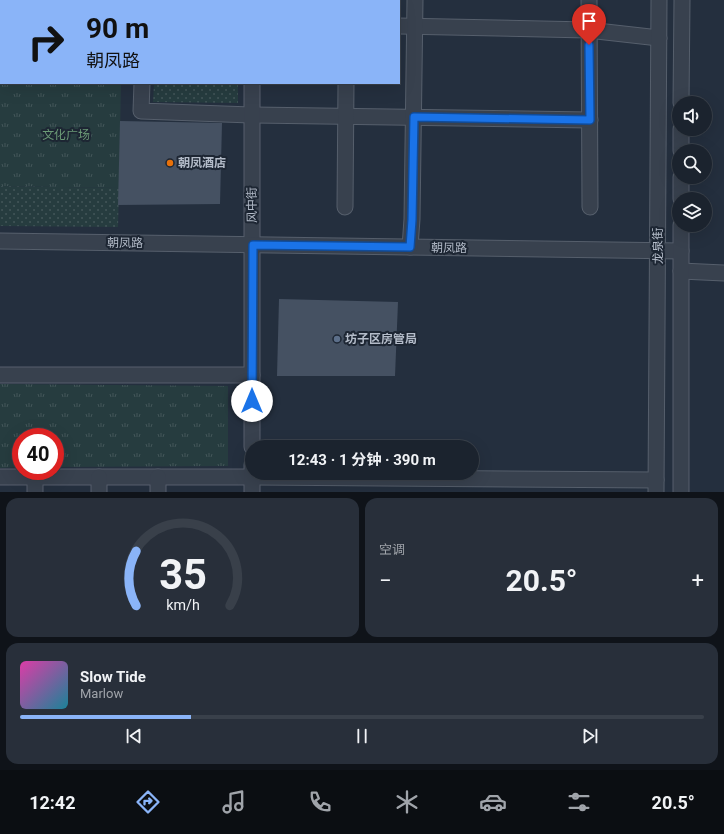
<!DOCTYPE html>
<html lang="zh">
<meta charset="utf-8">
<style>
:root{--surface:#1b232e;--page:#282f3a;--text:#f1f3f6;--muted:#a0a4aa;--line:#39404a;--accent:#8ab4f8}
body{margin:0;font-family:Roboto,"Noto Sans SC",sans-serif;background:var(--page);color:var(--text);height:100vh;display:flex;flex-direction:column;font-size:15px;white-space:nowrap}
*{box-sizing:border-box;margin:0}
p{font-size:13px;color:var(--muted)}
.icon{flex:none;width:22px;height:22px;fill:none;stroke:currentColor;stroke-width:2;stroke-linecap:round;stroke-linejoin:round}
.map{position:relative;height:492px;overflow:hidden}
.panel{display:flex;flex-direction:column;gap:6px;padding:6px;background:#0f1319;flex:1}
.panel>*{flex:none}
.banner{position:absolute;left:0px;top:0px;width:400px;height:84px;box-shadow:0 4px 16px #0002,0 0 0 1px var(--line);background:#8ab4f8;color:#111;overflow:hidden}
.controls{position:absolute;left:672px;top:96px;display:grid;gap:8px}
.controls a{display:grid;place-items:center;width:40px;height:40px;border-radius:50%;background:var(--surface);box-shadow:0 4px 16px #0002,0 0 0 1px var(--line);font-size:20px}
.speed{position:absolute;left:12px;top:428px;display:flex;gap:8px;font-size:20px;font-weight:700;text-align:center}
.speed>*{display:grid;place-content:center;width:52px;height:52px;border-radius:50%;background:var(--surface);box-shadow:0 4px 16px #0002,0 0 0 1px var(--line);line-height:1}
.speed .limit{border:6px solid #d22;background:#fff;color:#111}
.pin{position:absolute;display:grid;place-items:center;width:34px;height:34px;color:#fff;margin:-41px -17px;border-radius:50% 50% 50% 0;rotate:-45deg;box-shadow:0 0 4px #0007}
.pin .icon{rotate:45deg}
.me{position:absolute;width:44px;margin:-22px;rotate:0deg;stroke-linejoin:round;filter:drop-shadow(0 0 3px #0008)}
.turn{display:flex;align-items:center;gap:14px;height:84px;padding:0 20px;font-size:18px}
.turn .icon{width:52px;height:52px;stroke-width:2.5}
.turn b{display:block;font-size:28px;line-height:34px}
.big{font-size:30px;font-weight:700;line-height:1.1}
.panel .tile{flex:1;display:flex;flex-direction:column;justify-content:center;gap:6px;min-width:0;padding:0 14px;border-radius:12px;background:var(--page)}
.panel .dial{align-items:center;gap:0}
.dial svg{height:104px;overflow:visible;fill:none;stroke:var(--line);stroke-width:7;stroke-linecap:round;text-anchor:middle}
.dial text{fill:var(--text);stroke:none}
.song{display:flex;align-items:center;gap:12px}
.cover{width:48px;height:48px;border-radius:6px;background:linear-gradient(135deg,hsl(320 70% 55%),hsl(190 70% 35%))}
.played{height:4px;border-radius:2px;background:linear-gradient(90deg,var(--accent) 25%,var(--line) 25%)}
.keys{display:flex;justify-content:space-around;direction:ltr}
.heat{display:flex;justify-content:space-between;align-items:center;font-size:22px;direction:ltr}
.panel .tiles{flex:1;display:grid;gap:6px;grid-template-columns:1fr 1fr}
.tile:last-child{grid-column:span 2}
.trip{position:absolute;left:245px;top:440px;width:234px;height:40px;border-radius:20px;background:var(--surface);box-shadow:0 4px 16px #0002,0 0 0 1px var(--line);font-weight:700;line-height:40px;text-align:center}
.tabs{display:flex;height:64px;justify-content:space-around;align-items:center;background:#0b0e12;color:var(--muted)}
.tabs .icon{width:28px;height:28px}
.tabs .active{color:var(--accent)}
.tabs b{font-size:18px;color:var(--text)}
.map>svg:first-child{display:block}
</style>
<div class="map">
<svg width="724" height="492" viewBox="0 0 724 492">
<defs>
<pattern id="park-tufts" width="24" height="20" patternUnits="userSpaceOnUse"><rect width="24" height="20" fill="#263c3f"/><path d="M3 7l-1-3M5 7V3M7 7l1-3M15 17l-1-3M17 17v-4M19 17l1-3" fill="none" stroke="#435659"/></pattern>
<pattern id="garden-dots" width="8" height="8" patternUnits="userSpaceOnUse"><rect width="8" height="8" fill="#263c3f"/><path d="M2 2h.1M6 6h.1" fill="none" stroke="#435659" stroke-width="1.8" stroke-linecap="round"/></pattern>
</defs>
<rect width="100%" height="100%" fill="#242f3e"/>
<g fill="url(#park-tufts)">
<polygon points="0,31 1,83 121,83 119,188 0,186"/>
<polygon points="0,384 228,386 228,466 55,467 55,437 21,437 21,467 0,468"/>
</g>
<g fill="url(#garden-dots)">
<polygon points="154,83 238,83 238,103 153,102"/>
<polygon points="0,186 119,188 118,227 0,226"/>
</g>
<g fill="#455162">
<polygon points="120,121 222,123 220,204 118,205"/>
<polygon points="279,299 398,302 395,376 277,376"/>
</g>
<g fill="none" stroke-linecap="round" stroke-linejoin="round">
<defs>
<g id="minor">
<polyline points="589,0 590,207"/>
<polyline points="254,1 254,0"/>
<polyline points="347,1 347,0"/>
<polyline points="0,15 1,15"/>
<polyline points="399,26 588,30 659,38"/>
<polyline points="142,83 141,111 251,115 590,120"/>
<polyline points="252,83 252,447"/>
<polyline points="681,103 682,0"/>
<polyline points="681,151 681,129"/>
<polyline points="681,199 681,177"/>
<polyline points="345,207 346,83"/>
<polyline points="0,241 681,251"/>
<polyline points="410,247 412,219 415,0"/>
<polyline points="681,271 724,273"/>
<polyline points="0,375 252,375"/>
<polyline points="0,477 252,477 656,480"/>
<polyline points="35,477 35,492"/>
<polyline points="99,492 99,477"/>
<polyline points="158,492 158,477"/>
<polyline points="252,492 252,465"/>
<polyline points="656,492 659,0"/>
<polyline points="681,492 681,225"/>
</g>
</defs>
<use href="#minor" stroke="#565f6c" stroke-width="17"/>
<use href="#minor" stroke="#38414e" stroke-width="15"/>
</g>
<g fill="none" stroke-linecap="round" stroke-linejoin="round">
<defs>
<polyline id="route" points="252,401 253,245 410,247 412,220 414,117 590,120 589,45"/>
</defs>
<use href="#route" stroke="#114b97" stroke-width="10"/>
<use href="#route" stroke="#1a73e8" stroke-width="7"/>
</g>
<circle fill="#e8710a" stroke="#1d2633" stroke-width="1.5" cx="170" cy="163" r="4"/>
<circle fill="#5c6f8a" stroke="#1d2633" stroke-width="1.5" cx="337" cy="339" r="4"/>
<g text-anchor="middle" stroke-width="4" stroke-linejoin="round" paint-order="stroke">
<g font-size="12" fill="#6b9a76" stroke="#1d2633">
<text x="66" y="139">文化广场</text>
</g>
<g font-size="12" font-weight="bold" fill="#b4bcc9" stroke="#1d2633" text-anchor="start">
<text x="178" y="167">朝凤酒店</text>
<text x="345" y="343">坊子区房管局</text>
</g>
<g font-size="12" fill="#b4bcc9" stroke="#1d2633">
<text transform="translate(252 205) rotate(-91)" y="4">风中街</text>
<text transform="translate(125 243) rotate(1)" y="4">朝凤路</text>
<text transform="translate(658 246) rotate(-90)" y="4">龙泉街</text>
<text transform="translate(449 248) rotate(1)" y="4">朝凤路</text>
</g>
</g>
</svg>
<div class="controls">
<a><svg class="icon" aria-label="sound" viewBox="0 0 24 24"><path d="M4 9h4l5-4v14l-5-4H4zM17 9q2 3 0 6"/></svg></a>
<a><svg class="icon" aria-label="search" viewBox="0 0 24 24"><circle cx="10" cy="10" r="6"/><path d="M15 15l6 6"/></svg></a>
<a><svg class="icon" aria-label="layers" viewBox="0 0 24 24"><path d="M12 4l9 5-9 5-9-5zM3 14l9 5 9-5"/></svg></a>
</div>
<div class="speed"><div class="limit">40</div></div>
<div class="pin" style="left:589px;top:45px;background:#d93025"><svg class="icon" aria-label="arrive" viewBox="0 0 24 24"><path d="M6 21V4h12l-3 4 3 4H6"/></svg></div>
<svg class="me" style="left:252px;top:401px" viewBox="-20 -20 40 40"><circle r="19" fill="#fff"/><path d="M0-13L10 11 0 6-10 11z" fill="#1a73e8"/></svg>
<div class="trip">12:43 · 1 分钟 · 390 m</div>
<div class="banner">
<div class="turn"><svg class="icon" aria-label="right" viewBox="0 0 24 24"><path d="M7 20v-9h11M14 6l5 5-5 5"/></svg><div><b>90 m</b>朝凤路</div></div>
</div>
</div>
<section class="panel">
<div class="tiles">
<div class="tile dial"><svg viewBox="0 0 100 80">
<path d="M14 69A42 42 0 1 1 86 69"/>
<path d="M14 69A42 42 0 0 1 14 27" stroke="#8ab4f8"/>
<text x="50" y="56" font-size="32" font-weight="700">35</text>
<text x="50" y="72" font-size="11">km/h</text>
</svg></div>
<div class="tile"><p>空调</p>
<div class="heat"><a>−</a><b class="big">20.5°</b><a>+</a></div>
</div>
<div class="tile">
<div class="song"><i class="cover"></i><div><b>Slow Tide</b><p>Marlow</p></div></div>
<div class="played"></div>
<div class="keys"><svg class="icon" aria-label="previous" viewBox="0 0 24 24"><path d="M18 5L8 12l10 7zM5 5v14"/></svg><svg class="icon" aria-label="pause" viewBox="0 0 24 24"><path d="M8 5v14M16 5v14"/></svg><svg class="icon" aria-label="next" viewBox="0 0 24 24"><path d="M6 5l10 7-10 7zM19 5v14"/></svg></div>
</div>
</div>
</section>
<nav class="tabs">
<b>12:42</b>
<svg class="icon active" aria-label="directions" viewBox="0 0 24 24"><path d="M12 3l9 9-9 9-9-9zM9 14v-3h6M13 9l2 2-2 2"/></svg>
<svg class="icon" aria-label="music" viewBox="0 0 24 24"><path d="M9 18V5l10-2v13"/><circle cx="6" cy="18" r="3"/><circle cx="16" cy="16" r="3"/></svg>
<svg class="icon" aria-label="phone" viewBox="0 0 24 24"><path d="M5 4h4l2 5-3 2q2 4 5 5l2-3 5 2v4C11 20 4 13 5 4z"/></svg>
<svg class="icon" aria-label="climate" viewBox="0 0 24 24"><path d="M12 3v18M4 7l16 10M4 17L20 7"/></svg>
<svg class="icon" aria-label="car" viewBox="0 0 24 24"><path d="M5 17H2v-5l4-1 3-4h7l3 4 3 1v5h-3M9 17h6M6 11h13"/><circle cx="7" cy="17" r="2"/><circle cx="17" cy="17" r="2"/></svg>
<svg class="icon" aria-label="filters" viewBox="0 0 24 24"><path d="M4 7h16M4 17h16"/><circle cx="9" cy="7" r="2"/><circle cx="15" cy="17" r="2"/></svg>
<b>20.5°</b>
</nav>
